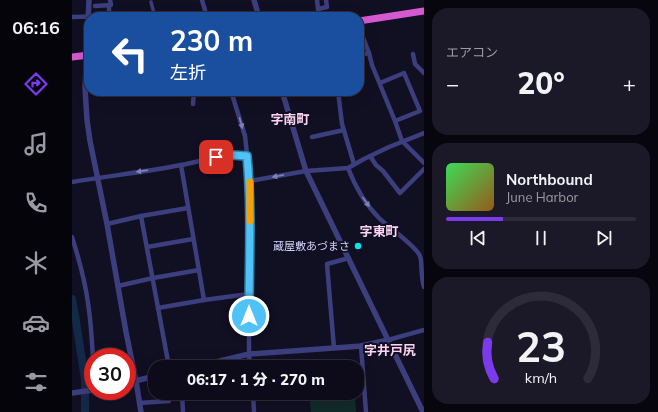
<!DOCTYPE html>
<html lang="ja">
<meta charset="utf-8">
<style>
:root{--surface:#0d0b1a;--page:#1b1927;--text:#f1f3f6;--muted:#9a9ba2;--line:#2d2b39;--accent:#7c3aed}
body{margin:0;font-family:Mulish,"Noto Sans JP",sans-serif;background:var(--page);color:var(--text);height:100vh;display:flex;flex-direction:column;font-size:15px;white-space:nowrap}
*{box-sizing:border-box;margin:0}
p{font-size:13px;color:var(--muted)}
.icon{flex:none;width:22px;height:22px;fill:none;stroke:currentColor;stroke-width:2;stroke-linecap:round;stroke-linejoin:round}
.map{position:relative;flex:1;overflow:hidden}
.details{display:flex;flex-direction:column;gap:8px;padding:8px;background:#07060e;width:234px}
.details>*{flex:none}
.top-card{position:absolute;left:12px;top:12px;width:280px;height:84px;border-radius:16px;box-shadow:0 4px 16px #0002,0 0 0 1px var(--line);background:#1a4fa0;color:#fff;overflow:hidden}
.speed{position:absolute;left:12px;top:348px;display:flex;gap:8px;font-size:20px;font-weight:700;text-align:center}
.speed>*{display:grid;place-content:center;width:52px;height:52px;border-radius:50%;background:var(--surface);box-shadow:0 4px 16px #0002,0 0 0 1px var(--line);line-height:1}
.speed .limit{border:6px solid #d22;background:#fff;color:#111}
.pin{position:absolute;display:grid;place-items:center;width:34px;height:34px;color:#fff;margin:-17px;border-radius:8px;box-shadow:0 2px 6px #0006}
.me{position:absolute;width:44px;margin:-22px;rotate:0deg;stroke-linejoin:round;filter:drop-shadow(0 0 3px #0008)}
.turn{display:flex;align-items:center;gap:14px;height:84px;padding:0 20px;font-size:18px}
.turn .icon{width:52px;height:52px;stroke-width:2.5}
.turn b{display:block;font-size:28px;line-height:34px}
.big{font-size:30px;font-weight:800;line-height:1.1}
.details .card{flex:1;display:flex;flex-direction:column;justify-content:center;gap:6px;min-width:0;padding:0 14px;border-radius:16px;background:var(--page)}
.details .dial{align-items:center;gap:0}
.dial svg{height:104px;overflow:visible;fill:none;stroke:var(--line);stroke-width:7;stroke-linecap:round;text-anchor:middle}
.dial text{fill:var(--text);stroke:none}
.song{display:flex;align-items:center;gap:12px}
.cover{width:48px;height:48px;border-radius:6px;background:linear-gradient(135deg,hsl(130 70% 55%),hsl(30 70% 35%))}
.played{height:4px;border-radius:2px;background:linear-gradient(90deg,var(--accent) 30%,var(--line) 30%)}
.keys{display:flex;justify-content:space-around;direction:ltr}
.heat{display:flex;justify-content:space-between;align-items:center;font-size:22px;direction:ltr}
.trip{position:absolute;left:76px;top:360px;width:216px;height:40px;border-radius:16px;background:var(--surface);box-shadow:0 4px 16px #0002,0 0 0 1px var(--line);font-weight:800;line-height:40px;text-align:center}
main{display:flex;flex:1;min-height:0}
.dock{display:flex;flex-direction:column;width:72px;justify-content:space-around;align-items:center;background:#05040a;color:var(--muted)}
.dock .icon{width:28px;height:28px}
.dock .active{color:var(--accent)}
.dock b{font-size:18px;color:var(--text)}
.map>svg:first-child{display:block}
</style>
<main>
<nav class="dock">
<b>06:16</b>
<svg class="icon active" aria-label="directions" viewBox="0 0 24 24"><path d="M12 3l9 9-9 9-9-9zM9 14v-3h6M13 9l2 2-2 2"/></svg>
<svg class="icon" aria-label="music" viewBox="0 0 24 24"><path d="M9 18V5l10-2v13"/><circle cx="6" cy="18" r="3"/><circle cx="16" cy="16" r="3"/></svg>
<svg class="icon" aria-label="phone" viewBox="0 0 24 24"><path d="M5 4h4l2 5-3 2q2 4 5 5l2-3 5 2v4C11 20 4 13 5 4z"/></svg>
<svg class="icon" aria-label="climate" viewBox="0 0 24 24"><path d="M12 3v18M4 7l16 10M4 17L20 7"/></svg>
<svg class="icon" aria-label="car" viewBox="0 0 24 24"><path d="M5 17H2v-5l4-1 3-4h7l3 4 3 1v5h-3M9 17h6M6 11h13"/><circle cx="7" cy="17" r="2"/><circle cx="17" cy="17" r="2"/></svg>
<svg class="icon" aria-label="filters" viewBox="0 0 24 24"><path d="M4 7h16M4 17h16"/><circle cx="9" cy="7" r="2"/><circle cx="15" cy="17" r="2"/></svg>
</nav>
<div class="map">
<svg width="352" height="412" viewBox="0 0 352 412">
<rect width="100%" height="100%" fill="#110f22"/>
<polygon fill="#122b29" points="237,393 283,393 284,412 239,412"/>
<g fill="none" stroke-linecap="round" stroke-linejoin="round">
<polyline stroke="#122a48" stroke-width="8" points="0,299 4,321 13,380 13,412"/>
<polyline stroke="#3d3e7e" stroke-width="3.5" points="79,2 83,17"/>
<g stroke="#3d3e7e" stroke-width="4.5">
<polyline points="130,0 135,17"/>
<polyline points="245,0 247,17"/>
<polyline points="23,6 39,5 38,0"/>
<polyline points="246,9 255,7 254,0"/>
<polyline points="0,17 37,16 37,6"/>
<polyline points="287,27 297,53 300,65 323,121 330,141 352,163"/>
<polyline points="341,54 343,64 352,73"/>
<polyline points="287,55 297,53"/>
<polyline points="308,83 332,73 348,111 323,121"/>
<polyline points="159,91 173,136 178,181 178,211 177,294 177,354 178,367"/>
<polyline points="266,91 270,124 282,164"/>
<polyline points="121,104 122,91"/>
<polyline points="240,137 272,130"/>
<polyline points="298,156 304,165 311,171 328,193 352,169"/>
<polyline points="109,165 132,300 177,294"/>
<path d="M276 168C283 186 293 204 307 218 316 227 344 246 348 256 350 262 349 269 350 275 350 279 351 283 352 287"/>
<polyline points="178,181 234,171 276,168 292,159 317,147 352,133"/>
<path d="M0 182C36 176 73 172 109 165 131 161 152 153 175 156"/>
<polyline points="69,216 97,367"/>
<polyline points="35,224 69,216 116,208"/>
<path d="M0 237C7 259 13 281 16 303 19 322 20 341 21 359"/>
<polyline points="75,247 121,239"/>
<polyline points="46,286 81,278 127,270"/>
<polyline points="86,308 132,300"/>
<polyline points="316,340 352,330"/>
<polyline points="289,346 294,412"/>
<polyline points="262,348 255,264 277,258"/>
<polyline points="110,393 111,412"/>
<polyline points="181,393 182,412"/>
<polyline points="67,403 97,401"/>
</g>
<g stroke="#3d3e7e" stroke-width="5.5">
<polyline points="17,0 13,88 15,120 18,141 35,224 54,332 64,381 69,412"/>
<polyline points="182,0 187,17"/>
<polyline points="210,91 234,171 351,412"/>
<polyline points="123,367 177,354 276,347 289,346 316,340"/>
<polyline points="55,383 83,376"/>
<polyline points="0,393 21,390"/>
</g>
<g stroke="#d55ad0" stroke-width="7">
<polyline points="287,21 352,11"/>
<polyline points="0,57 17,55"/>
</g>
</g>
<defs><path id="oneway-solid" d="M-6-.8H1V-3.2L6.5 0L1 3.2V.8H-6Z"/></defs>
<g fill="#8181b7">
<use href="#oneway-solid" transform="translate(169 123) rotate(74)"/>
<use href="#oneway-solid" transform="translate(70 171) rotate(172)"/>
<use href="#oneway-solid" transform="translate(206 176) rotate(169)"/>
<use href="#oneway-solid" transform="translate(294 202) rotate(54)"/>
</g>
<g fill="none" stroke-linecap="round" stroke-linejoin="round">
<defs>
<path id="route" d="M144 157 160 155 175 156C180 209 177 263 177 316"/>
</defs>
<use href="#route" stroke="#337fa1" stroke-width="10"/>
<use href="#route" stroke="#4fc3f7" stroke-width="7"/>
<polyline stroke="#f59e0b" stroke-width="7" points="178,182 178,221"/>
</g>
<circle fill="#0ee3ed" stroke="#110f22" stroke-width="1.5" cx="286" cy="246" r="4"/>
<g text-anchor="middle" stroke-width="4" stroke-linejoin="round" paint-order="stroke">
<g font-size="11" fill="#d5d2fc" stroke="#110f22" text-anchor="end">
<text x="278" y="250">蔵屋敷あづまさ</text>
</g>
<g font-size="13" font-weight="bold" fill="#fcd4f0" stroke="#110f22">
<text x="218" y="124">字南町</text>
<text x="307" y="236">字東町</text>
<text x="318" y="355">字井戸尻</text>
</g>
</g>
</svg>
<div class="speed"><div class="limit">30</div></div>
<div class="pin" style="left:144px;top:157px;background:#d93025"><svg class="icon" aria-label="arrive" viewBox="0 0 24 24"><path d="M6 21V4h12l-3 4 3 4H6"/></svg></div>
<svg class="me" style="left:177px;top:316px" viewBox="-20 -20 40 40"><circle r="17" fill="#4fc3f7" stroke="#fff" stroke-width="3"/><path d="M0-11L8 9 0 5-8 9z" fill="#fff"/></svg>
<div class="trip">06:17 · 1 分 · 270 m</div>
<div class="top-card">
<div class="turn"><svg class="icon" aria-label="left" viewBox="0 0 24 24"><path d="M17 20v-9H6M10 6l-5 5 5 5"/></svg><div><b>230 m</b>左折</div></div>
</div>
</div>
<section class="details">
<div class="card"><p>エアコン</p>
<div class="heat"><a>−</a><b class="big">20°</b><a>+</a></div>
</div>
<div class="card">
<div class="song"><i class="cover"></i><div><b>Northbound</b><p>June Harbor</p></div></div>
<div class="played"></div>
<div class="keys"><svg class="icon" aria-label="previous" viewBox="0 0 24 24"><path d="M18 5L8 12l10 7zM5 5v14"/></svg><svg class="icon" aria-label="pause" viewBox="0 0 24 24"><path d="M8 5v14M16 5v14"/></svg><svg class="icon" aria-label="next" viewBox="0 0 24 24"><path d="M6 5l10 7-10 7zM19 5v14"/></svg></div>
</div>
<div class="card dial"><svg viewBox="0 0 100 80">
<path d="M14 69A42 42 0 1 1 86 69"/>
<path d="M14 69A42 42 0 0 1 9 41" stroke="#7c3aed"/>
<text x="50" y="56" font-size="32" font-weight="700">23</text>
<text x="50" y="72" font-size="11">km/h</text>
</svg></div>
</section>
</main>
